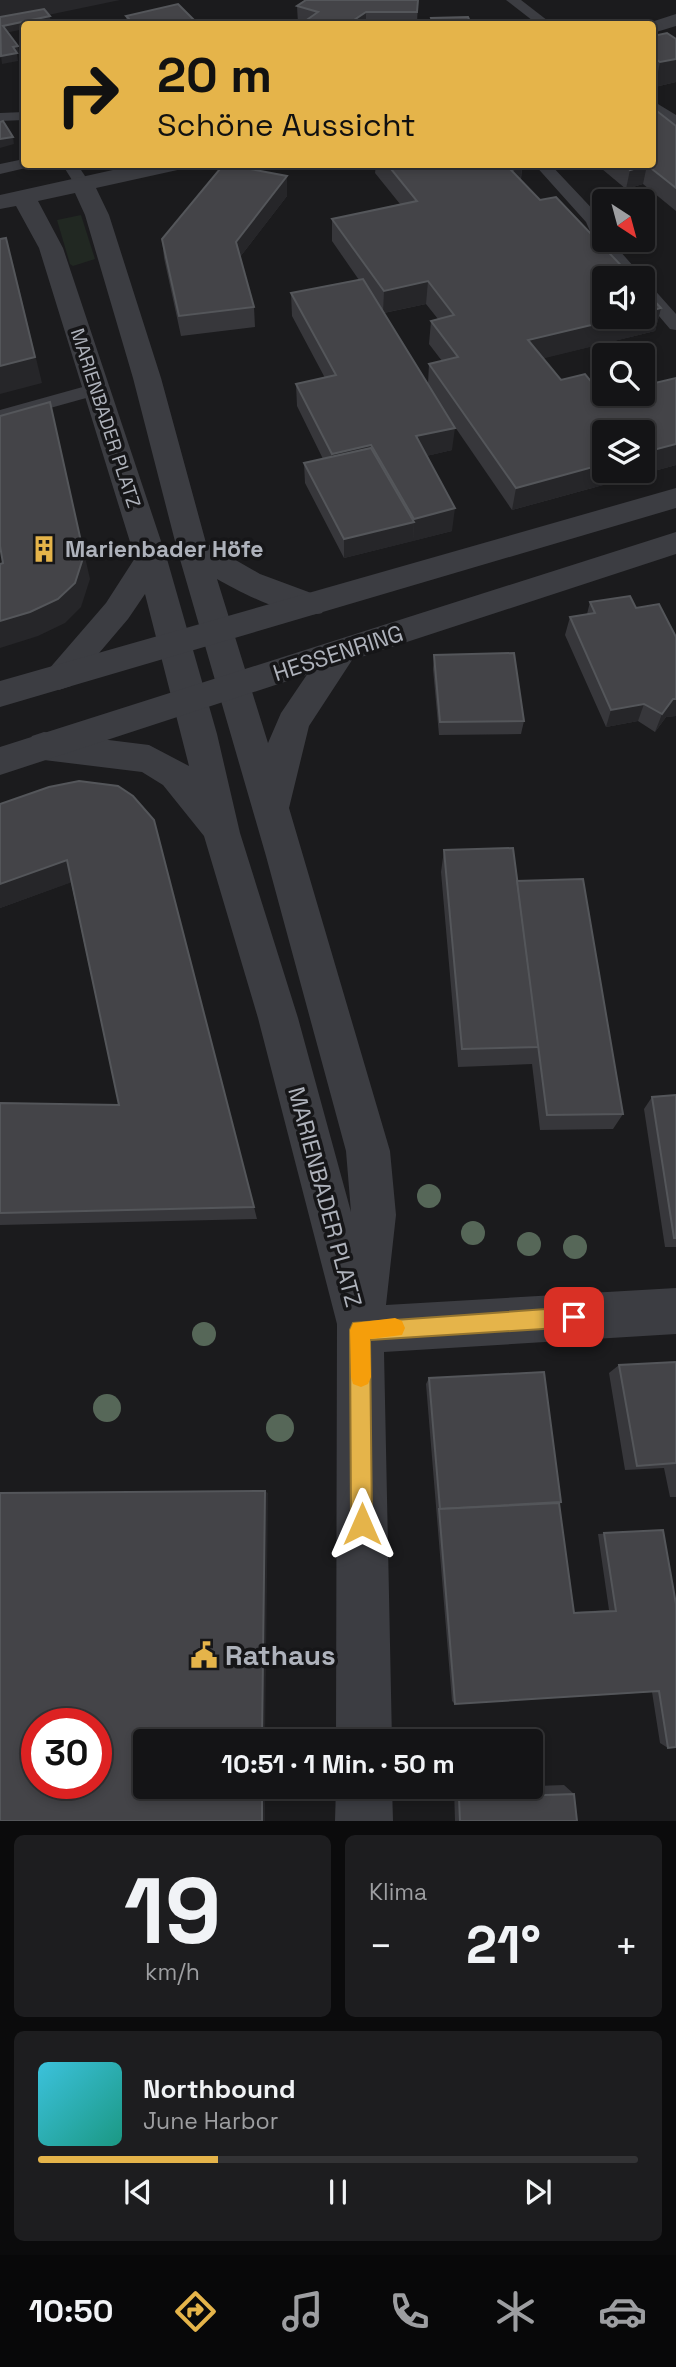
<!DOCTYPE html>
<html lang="de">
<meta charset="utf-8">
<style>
:root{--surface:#141416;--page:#1d1d1f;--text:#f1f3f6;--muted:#9d9ea1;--line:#333335;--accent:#e5b44a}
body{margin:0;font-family:"Space Grotesk",sans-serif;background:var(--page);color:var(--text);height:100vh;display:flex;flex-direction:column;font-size:26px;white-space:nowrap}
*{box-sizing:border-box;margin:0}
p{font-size:23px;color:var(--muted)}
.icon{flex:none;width:38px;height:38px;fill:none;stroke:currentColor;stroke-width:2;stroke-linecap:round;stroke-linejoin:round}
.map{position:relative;height:1821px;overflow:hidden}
.side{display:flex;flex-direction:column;gap:14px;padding:14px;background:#0b0b0c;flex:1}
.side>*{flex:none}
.hud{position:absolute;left:21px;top:21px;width:635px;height:147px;border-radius:7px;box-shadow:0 4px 10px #0003,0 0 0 2px var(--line);background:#e5b44a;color:#111;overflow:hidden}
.needle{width:46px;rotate:144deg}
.tools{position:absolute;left:592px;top:189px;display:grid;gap:14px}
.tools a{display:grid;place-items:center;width:63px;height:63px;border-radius:7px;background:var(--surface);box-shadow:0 4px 10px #0003,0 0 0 2px var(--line);font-size:35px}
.speed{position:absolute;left:21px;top:1708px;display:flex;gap:14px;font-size:35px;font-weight:700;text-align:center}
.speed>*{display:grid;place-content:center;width:91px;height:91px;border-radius:50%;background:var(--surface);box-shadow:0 4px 10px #0003,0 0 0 2px var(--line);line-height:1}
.speed .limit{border:10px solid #d22;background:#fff;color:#111}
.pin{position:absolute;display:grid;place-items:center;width:60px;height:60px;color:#fff;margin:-30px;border-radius:14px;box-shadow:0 4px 10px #0006}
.me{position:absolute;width:77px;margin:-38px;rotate:0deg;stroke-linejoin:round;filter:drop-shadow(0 0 5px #0008)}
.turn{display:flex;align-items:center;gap:24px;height:147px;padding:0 21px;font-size:32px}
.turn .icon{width:91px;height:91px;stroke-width:2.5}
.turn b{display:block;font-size:49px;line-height:60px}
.big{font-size:52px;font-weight:800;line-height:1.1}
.side .card{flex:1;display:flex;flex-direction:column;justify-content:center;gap:10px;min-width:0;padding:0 24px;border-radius:10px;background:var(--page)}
.side .dial{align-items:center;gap:0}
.dial b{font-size:91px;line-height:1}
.song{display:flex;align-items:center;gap:21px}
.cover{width:84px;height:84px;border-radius:10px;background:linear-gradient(135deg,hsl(190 70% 55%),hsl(170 70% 35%))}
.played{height:7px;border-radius:4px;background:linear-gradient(90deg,var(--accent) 30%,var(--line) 30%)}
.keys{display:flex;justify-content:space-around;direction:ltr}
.heat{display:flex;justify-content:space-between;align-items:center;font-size:38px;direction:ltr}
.side .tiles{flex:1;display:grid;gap:14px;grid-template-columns:1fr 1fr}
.card:last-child{grid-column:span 2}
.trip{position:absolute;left:133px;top:1729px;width:410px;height:70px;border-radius:7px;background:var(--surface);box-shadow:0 4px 10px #0003,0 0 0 2px var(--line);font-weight:800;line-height:70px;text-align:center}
.tabs{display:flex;height:112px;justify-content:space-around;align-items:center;background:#080809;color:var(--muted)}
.tabs .icon{width:49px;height:49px}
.tabs .on{color:var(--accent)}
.tabs b{font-size:32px;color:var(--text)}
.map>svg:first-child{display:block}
</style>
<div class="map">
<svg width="676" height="1821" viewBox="0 0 676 1821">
<rect width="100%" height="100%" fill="#1b1b1d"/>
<polygon fill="#27272a" points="0,0 120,0 0,25"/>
<polygon fill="#212822" points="81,215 95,259 73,266 70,264 57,220"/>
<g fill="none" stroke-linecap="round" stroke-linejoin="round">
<g fill="#3c3d42" fill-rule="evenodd">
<polygon points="506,0 521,0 552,24 537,24"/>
<polygon points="24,112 24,120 0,121 0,113"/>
<polygon points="24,159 24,164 31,164 30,167 0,174 0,164"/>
<polygon points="62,164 77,164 91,185 89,188 77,188"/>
<polygon points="534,164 550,164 600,217 604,224 604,240 610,240 676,314 676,330 670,329 642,296 642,278 627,278 596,245 586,222"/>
<polygon points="97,383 106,389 104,393 0,422 0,410"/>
</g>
<g fill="#3c3d42" fill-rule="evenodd">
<polygon points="676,14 676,26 653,33 653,24 645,24"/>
<polygon points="653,101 676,115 676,133 653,118"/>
<path d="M140 164H185L182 169 96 188 109 215 161 378 206 543 260 574 322 597 327 605 322 613C294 621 242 593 217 579L268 743 281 713 327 645 339 642 351 645 356 654 309 726 289 808 390 1151 396 1215 386 1305 676 1288V1334L384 1352 392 1741H336L337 1324 258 1018 204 836 163 785 142 772 44 760 32 756 26 746 32 736 44 732 149 745 189 766 145 594 128 619 71 686 59 690 47 686 42 677 106 603 135 558 39 248 16 206 0 209V195ZM75 193 85 215 133 378 177 549 266 856 346 1151 351 1212 298 1018 240 833 217 734 167 559 63 248 38 201Z"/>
<polygon points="336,1787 392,1787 393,1821 335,1821"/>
</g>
<g fill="#3c3d42" fill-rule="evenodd">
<polygon points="676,488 676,508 0,707 0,681"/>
<polygon points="676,532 676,554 0,775 0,747"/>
</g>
</g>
<g fill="#566758">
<circle cx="429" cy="1196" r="12"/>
<circle cx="473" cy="1233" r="12"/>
<circle cx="529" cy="1244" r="12"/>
<circle cx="575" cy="1247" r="12"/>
<circle cx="204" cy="1334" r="12"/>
<circle cx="107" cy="1408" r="14"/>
<circle cx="280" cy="1428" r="14"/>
</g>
<g fill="#37373b" fill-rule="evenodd">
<polygon points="305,0 418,0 417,24 298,24 297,6"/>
<polygon points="126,16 197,24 127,24"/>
<polygon points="653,36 676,39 676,82 655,87 653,85"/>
<polygon points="676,126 676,211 643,184 626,189 596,164 653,164"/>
<path d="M376 164H520L522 167 521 180 540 200 661 308 655 331 543 358 561 380 603 396 676 378V465L512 510 444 411 452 450 426 456 452 531 344 558 305 483 304 463 323 459 297 406 296 384 325 378 292 316 291 293 359 280 332 241V219L400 204 375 173ZM426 304 438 319 431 321 429 344 442 361 429 364 428 384 384 313Z"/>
<polygon points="287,176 287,196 240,257 254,307 255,327 181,336 164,258 162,239"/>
<polygon points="590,602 636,608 676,637 676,716 666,717 655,732 638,721 606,727 565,635 570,617 587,614"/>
<polygon points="434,655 524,721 521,734 439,735 433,669"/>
<polygon points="79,781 254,1207 257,1219 0,1225 0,1103 119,1105 71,882 0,908 0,804"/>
<polygon points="444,850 517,881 623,1114 613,1129 540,1130 532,1064 458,1067 441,872"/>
<polygon points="676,1095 676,1247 665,1247 644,1109 652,1097"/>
<polygon points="676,1362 676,1497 670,1497 664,1468 625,1470 609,1373 619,1365"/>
<polygon points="429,1378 559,1503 574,1612 609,1610 598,1534 663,1530 668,1748 660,1743 652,1692 455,1704 452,1701 426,1384"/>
<polygon points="564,1785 574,1794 577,1821 455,1821 454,1789"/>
</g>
<g fill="#262629">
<polygon points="366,12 366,24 348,24"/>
<polygon points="50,16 51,24 24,24 24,29 5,33 3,26"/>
<polygon points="18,46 19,54 17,54 18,61 2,64 1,56 13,47"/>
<polygon points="676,59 676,82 655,87 660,62"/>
<polygon points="13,137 14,144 0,148 0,139"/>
<polygon points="647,165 643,184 626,189 630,170"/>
<polygon points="522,167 519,190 511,170"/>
<polygon points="287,176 287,196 237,261 236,242"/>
<polygon points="13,263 42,383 0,394 0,366"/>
<polygon points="428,281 426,304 383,313 384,291"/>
<polygon points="661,308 655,331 525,363 528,340 625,317 642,317 642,313"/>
<polygon points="50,402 90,579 81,607 65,623 38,636 0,648 0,621"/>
<polygon points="455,428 452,450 414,459 416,436"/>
<polygon points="676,444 676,465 512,510 516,488 604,464 604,471 642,471 642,453"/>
<polygon points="371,445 370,467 332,476 332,454"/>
<polygon points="455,508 452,531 413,541 414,519"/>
<polygon points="414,522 413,541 344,558 344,539"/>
<polygon points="673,699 676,699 676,716 666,717 655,732 662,714"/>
<polygon points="644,704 638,721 606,727 611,710"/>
<polygon points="67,860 75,881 0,908 0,884"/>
<polygon points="265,1491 268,1493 265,1741 262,1741"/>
<rect x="262" y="1787" width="3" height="34"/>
</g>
<g fill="#444448" stroke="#54565a" stroke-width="2" fill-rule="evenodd">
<polygon points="306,0 418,0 417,12 366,12 348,24 301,24 318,12 297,6"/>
<polygon points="178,4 197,23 193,24 194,24 134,24 126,16"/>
<polygon points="44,9 50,16 3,26 18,46 13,47 17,53 1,56 0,17"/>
<polygon points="468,17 471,24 433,24 431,18"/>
<polygon points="667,33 676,39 676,59 660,62 653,57 653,36"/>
<polygon points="653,108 676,126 676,188 647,165 630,170 624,164 653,164"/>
<polygon points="3,121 13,137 0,139 0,122"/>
<polygon points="224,164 287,176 236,242 254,307 179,316 162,239"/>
<polygon points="387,164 520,164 522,167 511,170 540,200 556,197 633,278 604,278 604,317 625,317 528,340 561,380 585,374 603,396 613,394 642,394 642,386 676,378 676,444 642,453 642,432 604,432 604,464 516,488 429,364 458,357 431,321 454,315 428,281 384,291 332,219 417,201"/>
<polygon points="6,238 35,357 0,366 0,239"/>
<polygon points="363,279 455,428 416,436 455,508 414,519 371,445 332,454 296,384 336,375 291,293"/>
<polygon points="642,288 661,308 642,313"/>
<polygon points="50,402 84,555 75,583 58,599 30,612 0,621 0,564 3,563 0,546 0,416"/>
<polygon points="371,448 414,522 344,539 304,463"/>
<polygon points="630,596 636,608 659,604 676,637 676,699 673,699 662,714 644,704 611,710 570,617 595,613 590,602"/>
<polygon points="514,653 524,721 440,722 434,655"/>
<polygon points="79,781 118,786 133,796 154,820 254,1207 0,1213 0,1103 119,1105 67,860 0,884 0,804 49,787"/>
<polygon points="513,848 539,1047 462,1049 444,850"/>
<polygon points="583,879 623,1114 547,1115 517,881"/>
<polygon points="676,1095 676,1238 674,1238 652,1097"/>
<polygon points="676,1362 676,1463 637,1466 619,1365"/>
<polygon points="544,1372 561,1502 440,1509 429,1378"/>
<path d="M265 1491 262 1741H145V1787H262V1821H0V1493ZM37 1724H96V1783H37Z"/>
<polygon points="559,1503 574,1613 616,1611 604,1533 663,1530 676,1604 676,1747 668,1748 659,1691 455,1704 439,1509"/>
<polygon points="574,1794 577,1821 460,1821 459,1798"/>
</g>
<polygon fill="#e5b44a" stroke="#957530" stroke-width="2" points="574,1307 581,1310 584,1317 581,1324 574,1327 370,1340 372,1524 369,1531 362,1534 354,1531 351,1524 350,1330 353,1323"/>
<polygon fill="#f59e0b" points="395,1318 402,1321 405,1328 402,1335 370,1339 371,1377 368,1384 361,1387 353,1384 351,1377 350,1330 353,1323"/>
<defs>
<symbol id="building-bare" viewBox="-9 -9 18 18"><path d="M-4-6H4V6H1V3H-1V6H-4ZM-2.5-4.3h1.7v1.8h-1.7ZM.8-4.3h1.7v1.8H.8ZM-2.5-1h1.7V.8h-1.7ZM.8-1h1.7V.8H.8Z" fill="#e5b44a" stroke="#161618" stroke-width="2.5" paint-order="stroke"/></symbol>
<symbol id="civic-bare" viewBox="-9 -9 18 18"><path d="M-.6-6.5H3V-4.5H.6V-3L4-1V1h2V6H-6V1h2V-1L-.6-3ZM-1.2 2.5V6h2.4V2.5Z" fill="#e5b44a" stroke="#161618" stroke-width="2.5" paint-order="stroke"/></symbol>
</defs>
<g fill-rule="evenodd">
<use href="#building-bare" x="25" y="530" width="38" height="38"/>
<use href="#civic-bare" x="185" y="1636" width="38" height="38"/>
</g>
<g text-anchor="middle" stroke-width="7" stroke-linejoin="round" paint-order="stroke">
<g font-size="19" fill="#aeb2bb" stroke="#161618">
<text transform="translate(106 418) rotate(72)" y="7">MARIENBADER PLATZ</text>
</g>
<g font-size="23" font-weight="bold" fill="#aeb2bb" stroke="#161618" text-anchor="start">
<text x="65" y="557">Marienbader Höfe</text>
</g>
<g font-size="23" fill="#aeb2bb" stroke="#161618">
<text transform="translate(338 653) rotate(-18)" y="8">HESSENRING</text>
<text transform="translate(325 1197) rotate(75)" y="8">MARIENBADER PLATZ</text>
</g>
<g font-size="28" font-weight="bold" fill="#aeb2bb" stroke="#161618" text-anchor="start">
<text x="225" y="1665">Rathaus</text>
</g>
</g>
</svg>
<div class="tools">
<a><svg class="needle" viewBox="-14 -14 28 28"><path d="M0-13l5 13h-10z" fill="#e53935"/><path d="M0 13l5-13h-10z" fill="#9d9ea1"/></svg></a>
<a><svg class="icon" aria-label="sound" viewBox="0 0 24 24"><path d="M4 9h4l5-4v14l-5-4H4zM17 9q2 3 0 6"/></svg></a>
<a><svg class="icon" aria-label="search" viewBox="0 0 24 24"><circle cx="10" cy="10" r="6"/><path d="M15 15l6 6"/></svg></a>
<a><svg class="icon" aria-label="layers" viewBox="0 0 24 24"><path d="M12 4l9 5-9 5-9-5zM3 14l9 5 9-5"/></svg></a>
</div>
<div class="speed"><div class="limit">30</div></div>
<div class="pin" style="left:574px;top:1317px;background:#d93025"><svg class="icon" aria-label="arrive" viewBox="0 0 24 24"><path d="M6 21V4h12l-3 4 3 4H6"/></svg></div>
<svg class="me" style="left:362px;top:1524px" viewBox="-20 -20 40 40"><path d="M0-17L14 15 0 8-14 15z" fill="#e5b44a" stroke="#fff" stroke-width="4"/></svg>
<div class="trip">10:51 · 1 Min. · 50 m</div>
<div class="hud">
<div class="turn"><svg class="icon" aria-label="right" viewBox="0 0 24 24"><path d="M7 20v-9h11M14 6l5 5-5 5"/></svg><div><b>20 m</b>Schöne Aussicht</div></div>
</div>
</div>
<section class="side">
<div class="tiles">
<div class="card dial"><b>19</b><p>km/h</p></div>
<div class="card"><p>Klima</p>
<div class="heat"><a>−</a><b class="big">21°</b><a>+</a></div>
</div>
<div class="card">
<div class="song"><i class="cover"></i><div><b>Northbound</b><p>June Harbor</p></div></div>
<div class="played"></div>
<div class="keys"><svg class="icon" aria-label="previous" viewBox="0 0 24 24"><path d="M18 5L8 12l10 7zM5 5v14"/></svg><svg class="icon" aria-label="pause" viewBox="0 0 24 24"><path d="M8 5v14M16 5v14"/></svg><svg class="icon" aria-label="next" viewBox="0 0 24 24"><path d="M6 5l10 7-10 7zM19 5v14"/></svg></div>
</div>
</div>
</section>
<nav class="tabs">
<b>10:50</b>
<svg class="icon on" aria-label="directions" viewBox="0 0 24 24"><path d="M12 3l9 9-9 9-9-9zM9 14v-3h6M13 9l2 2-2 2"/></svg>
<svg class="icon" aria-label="music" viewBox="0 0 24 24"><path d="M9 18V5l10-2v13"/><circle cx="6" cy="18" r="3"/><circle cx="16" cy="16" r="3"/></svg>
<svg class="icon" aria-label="phone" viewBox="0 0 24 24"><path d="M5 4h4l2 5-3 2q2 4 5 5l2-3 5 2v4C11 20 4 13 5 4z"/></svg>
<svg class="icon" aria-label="climate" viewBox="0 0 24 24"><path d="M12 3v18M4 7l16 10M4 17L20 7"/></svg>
<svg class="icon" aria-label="car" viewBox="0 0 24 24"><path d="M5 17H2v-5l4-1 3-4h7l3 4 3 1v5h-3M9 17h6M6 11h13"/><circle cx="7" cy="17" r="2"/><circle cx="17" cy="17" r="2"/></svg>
</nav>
